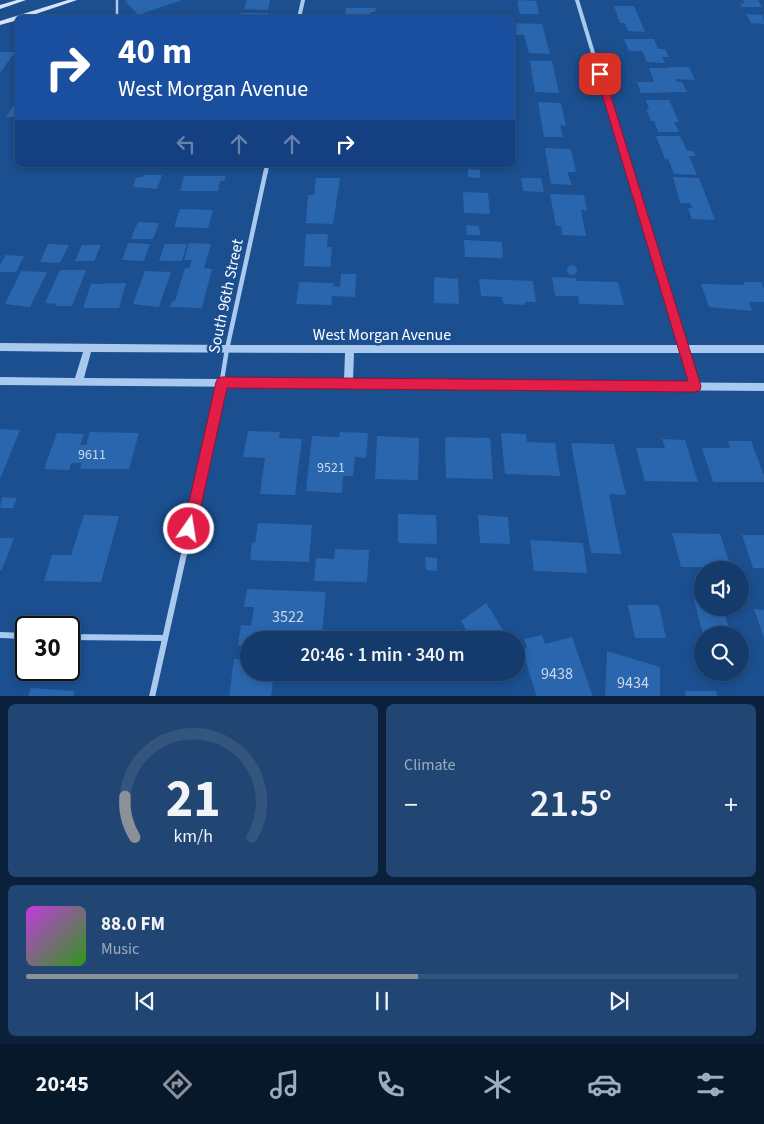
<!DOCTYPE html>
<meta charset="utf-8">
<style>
:root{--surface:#143b6b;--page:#214673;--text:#f1f3f6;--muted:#9dadc1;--line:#33557e;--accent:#8c9099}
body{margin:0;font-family:"Source Sans 3",sans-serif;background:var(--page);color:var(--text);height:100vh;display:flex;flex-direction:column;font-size:19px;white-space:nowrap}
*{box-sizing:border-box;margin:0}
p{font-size:16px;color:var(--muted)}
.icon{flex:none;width:28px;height:28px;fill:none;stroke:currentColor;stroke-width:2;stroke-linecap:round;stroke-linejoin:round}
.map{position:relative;height:696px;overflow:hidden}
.drawer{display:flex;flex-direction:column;gap:8px;padding:8px;background:#0b203b;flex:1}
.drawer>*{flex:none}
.banner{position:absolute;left:15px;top:15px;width:500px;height:152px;border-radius:8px;box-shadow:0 2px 8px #0003,0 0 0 1px var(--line);background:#1a4fa0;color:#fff;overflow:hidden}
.buttons{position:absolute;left:694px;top:561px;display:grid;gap:10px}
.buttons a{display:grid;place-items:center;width:55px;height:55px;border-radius:50%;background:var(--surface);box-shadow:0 2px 8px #0003,0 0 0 1px var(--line);font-size:25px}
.speed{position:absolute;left:15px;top:616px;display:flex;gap:10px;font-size:25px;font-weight:700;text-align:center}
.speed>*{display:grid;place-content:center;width:65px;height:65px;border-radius:50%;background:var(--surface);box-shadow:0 2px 8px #0003,0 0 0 1px var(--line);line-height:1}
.speed .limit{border:2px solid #111;border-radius:8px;background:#fff;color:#111}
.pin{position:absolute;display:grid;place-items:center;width:42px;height:42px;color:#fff;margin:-21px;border-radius:10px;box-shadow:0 2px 8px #0006}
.me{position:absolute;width:55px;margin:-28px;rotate:13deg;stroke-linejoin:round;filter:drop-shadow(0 0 4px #0008)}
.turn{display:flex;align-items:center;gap:18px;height:105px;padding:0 20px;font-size:22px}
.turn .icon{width:65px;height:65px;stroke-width:2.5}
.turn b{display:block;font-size:35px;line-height:42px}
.lanes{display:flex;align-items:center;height:48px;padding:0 20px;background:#0003;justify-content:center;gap:25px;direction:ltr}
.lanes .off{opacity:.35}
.big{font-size:38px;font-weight:600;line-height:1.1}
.drawer .tile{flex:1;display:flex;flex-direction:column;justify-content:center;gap:8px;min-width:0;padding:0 18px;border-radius:8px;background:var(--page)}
.drawer .dial{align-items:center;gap:0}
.dial svg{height:130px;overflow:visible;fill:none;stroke:var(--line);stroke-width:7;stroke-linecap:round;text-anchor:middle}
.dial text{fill:var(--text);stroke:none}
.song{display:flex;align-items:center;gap:15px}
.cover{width:60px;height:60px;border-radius:8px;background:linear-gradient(135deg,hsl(290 70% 55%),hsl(110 70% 35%))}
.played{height:5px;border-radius:2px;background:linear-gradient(90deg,var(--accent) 55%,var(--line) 55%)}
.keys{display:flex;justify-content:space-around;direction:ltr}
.heat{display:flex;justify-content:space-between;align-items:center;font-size:28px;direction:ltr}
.drawer .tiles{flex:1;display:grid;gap:8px;grid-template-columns:1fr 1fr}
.tile:last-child{grid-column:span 2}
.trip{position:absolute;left:240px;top:631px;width:285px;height:50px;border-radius:25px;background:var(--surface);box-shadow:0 2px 8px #0003,0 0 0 1px var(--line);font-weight:600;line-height:50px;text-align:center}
.dock{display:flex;height:80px;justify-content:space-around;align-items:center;background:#08182b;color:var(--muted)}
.dock .icon{width:35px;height:35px}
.dock .current{color:var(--accent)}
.dock b{font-size:22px;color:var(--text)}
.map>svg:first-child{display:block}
</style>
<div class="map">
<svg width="764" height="697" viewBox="0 0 764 697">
<rect width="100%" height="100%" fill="#1b4f8f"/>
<g fill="#2a66ad">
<polygon points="128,0 182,0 138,15 125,1"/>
<polygon points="247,0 270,0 268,10 244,9"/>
<polygon points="520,0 536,1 539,14 520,14 517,1"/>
<polygon points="743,0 758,0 762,7 742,7 740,3 745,4"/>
<polygon points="614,6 634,6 645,32 628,31 625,23 620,23"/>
<polygon points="346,8 376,8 375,12 371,12 371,15 347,18 347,15 345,15"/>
<polygon points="241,13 268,13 267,18 240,18"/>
<polygon points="746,14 763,15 764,24 751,23"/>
<polygon points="512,23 542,24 550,54 529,53 524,35 512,35"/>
<polygon points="624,39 654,39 658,49 665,49 669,57 662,57 665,63 647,62 642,51 629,51"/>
<polygon points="0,52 15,52 0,73"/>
<polygon points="530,61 552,61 559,93 535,92"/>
<polygon points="669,67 689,67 695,80 676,79 677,82 682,82 687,92 641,93 637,82 654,82 649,68 669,68"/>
<polygon points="18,100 18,117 6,117"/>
<polygon points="646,100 669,100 679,122 674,122 679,132 658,132 654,121 651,121 646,109 649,109"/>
<polygon points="538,102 561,103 566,126 560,125 563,137 544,137"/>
<polygon points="656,136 680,136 687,151 693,151 696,156 689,156 697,175 674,174 668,159 665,159"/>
<polygon points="545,148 571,149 576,172 567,172 572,185 551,184"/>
<polygon points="468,169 480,170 480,178 468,177"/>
<polygon points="144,175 162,175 157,189 133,187 136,178 143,177"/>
<polygon points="184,176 226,176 224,181 220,181 218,191 180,191"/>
<polygon points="673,177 699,178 715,220 692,219 688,208 692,208 690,203 680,203"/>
<polygon points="316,178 340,178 333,224 306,223 308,195 314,195"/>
<polygon points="521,178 541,178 544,192 523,191"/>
<polygon points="463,192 488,193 490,214 464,213"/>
<polygon points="550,194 584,195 587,210 581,210 586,236 562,235 561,226 556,226"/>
<polygon points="180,209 213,210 208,228 174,227"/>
<polygon points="138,222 159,223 153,239 131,239"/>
<polygon points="466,225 479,226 480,235 467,235"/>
<polygon points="306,234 328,234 327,247 332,247 330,267 304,266"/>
<polygon points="464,240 502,242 503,258 465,257"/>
<polygon points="128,243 150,244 144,261 122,260"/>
<polygon points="189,243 211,244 204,268 212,269 202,308 170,307 172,301 175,301 185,268 189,268 192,260 184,260"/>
<polygon points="48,244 69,245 60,263 40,262"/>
<polygon points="165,244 187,244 182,261 159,261"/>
<polygon points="82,245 101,245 94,261 75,261"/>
<polygon points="6,255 24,256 16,272 0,272 0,265"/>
<circle cx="572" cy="270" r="5"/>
<polygon points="60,270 86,270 72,306 56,306 57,304 45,303"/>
<polygon points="21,271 47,272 30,307 5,304"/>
<polygon points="145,271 171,272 159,307 133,304"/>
<polygon points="341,274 356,274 355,297 332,296 331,305 296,304 299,282 334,283 333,286 340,287"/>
<polygon points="434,277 458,279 459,304 434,303"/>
<polygon points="552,277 576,278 577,281 618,282 624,305 579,304 578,296 555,296"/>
<polygon points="479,279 533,281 536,302 525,302 525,305 506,304 503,303 502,297 481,296"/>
<polygon points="743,282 761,282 764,289 764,302 749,302 752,311 709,307 701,284 744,285"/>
<polygon points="126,283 119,308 83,308 91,284"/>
<polygon points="0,429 20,430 0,479"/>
<polygon points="248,431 280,432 279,438 302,439 295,495 260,494 265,458 243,457"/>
<polygon points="90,432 139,433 129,469 80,469 82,463 71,463 69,470 44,469 57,433 84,434 80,445 86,445"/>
<polygon points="340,432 368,433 366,458 355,457 353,476 343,476 342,493 306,491 312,436 339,437"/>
<polygon points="501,433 526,434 527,442 555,443 560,476 505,474"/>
<polygon points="377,436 419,438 418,480 375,479"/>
<polygon points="445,437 490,438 493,479 446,478"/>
<polygon points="662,439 685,440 698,482 645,481 636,448 665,448"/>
<polygon points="728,441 751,441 764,475 764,482 713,482 702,448 730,448"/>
<polygon points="571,443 614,444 626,495 609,494 621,554 591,553"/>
<polygon points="2,497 17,498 13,508 0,508"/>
<polygon points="398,514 436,515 437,544 398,543"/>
<polygon points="84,515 119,516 101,582 44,581 52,555 71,555"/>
<polygon points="478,515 508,517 510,544 480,543"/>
<polygon points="258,523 312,525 309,562 250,560 252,543 255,543"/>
<polygon points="672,533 720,534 731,567 681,567"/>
<polygon points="742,535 764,535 764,568 753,568"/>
<polygon points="0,538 14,538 2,570 0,570"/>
<polygon points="530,540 583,543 587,573 534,571"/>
<polygon points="335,549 369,550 367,582 314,581 316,558 334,559"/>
<polygon points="425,557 437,558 437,571 426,570"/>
<polygon points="247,589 326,592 322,634 274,632 273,637 267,636 267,640 249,640 249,646 238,645 241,625 251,626 254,607 244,607"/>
<polygon points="694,600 702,601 702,608 723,608 731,635 703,635"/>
<polygon points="486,603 503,630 490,640 472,640 461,621"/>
<polygon points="628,605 659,605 666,638 635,638"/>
<polygon points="754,609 764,610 764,638"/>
<polygon points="542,635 545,644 572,637 593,697 537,697 522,650 527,648 524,639"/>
<polygon points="607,651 660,667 660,697 605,697"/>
<polygon points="234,659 249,660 249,672 274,672 271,697 229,697"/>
<polygon points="31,688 75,691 73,697 28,697"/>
<polygon points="685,691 716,691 717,697 686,697"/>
</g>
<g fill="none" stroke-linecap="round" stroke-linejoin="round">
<polyline stroke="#a9c9ee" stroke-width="2.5" points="117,0 117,18"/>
<g stroke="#a9c9ee" stroke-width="4">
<polyline points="577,0 629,172"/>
<polyline points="299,18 303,0"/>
<polyline points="266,172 267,165"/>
</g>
<g stroke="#a9c9ee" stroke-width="4.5">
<polyline points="629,170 695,386"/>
<polyline points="219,398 227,349 266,170"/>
</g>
<g stroke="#a9c9ee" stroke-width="6">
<polyline points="0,635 26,636"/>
<polyline points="69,637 165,638"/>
<polyline points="152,697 219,397"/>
</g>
<path fill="#a9c9ee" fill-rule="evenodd" d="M0 343 227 345H764V353H354L353 380 764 383V391L0 385V377L75 378 83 352 0 351ZM91 352 345 353 344 380 84 378Z"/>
<g fill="#d6e6fa" fill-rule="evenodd">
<polygon points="17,0 26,0 0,9 0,5"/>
<polygon points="68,0 77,0 24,18 18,18 18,20 0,25 0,21"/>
</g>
</g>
<polygon fill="#e11d48" stroke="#92132f" points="597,73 604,74 701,386 700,390 695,392 227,388 196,529 194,534 189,536 185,534 183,529 216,382 218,378 222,377 688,381 596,74"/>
<g text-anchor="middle" stroke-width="5" stroke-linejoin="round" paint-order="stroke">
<g font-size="14" fill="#cad9ea">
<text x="92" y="459">9611</text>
<text x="331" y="472">9521</text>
</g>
<g font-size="16" fill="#fff" stroke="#1b4f8f">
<text transform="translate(225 296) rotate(-78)" y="6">South 96th Street</text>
<text x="382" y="340">West Morgan Avenue</text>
</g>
<g font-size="16" fill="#cad9ea">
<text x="288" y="622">3522</text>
<text x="557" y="679">9438</text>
<text x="633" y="688">9434</text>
</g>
</g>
</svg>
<div class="buttons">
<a><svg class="icon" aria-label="sound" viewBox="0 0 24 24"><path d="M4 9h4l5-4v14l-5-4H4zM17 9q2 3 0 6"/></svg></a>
<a><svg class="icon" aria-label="search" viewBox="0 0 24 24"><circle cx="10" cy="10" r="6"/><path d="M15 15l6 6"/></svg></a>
</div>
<div class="speed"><div class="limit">30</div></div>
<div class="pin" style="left:600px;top:74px;background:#d93025"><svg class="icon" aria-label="arrive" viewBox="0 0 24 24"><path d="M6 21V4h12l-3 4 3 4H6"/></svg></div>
<svg class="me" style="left:189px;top:529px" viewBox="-20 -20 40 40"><circle r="17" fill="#e11d48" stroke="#fff" stroke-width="3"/><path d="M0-11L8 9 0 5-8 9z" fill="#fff"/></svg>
<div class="trip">20:46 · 1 min · 340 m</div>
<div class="banner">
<div class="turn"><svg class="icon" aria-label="right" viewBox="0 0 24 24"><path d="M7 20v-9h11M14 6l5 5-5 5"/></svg><div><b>40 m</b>West Morgan Avenue</div></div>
<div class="lanes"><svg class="icon off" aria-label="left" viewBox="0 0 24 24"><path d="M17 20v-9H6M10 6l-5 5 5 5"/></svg><svg class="icon off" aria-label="ahead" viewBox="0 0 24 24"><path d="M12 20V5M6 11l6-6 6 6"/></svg><svg class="icon off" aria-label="ahead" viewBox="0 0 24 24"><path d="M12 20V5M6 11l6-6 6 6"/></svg><svg class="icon" aria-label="right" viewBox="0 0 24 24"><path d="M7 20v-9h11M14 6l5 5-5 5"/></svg></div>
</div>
</div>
<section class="drawer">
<div class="tiles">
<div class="tile dial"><svg viewBox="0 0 100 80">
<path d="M14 69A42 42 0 1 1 86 69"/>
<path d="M14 69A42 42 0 0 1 8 44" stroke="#8c9099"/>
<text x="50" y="56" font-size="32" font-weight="700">21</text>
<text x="50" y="72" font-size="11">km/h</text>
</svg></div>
<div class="tile"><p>Climate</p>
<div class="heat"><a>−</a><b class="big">21.5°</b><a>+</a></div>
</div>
<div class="tile">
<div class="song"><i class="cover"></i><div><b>88.0 FM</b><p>Music</p></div></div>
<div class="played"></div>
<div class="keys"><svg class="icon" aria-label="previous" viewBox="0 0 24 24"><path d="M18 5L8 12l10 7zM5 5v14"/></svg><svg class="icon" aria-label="pause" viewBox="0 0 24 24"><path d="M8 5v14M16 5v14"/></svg><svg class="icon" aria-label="next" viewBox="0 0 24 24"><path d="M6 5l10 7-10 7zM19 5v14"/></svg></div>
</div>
</div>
</section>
<nav class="dock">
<b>20:45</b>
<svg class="icon current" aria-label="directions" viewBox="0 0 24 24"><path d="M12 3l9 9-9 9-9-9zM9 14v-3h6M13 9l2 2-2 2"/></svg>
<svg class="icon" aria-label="music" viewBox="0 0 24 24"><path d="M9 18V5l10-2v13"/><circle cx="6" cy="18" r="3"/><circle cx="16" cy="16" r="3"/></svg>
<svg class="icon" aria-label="phone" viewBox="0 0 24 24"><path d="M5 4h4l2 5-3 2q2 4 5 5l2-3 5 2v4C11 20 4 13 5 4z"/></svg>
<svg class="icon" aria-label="climate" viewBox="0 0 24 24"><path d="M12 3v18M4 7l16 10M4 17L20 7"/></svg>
<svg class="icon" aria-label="car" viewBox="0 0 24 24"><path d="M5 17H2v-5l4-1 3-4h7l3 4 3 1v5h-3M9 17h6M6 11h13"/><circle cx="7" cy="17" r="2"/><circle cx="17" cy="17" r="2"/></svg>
<svg class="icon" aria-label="filters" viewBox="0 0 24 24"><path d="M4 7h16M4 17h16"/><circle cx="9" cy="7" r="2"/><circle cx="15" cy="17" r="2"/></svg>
</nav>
